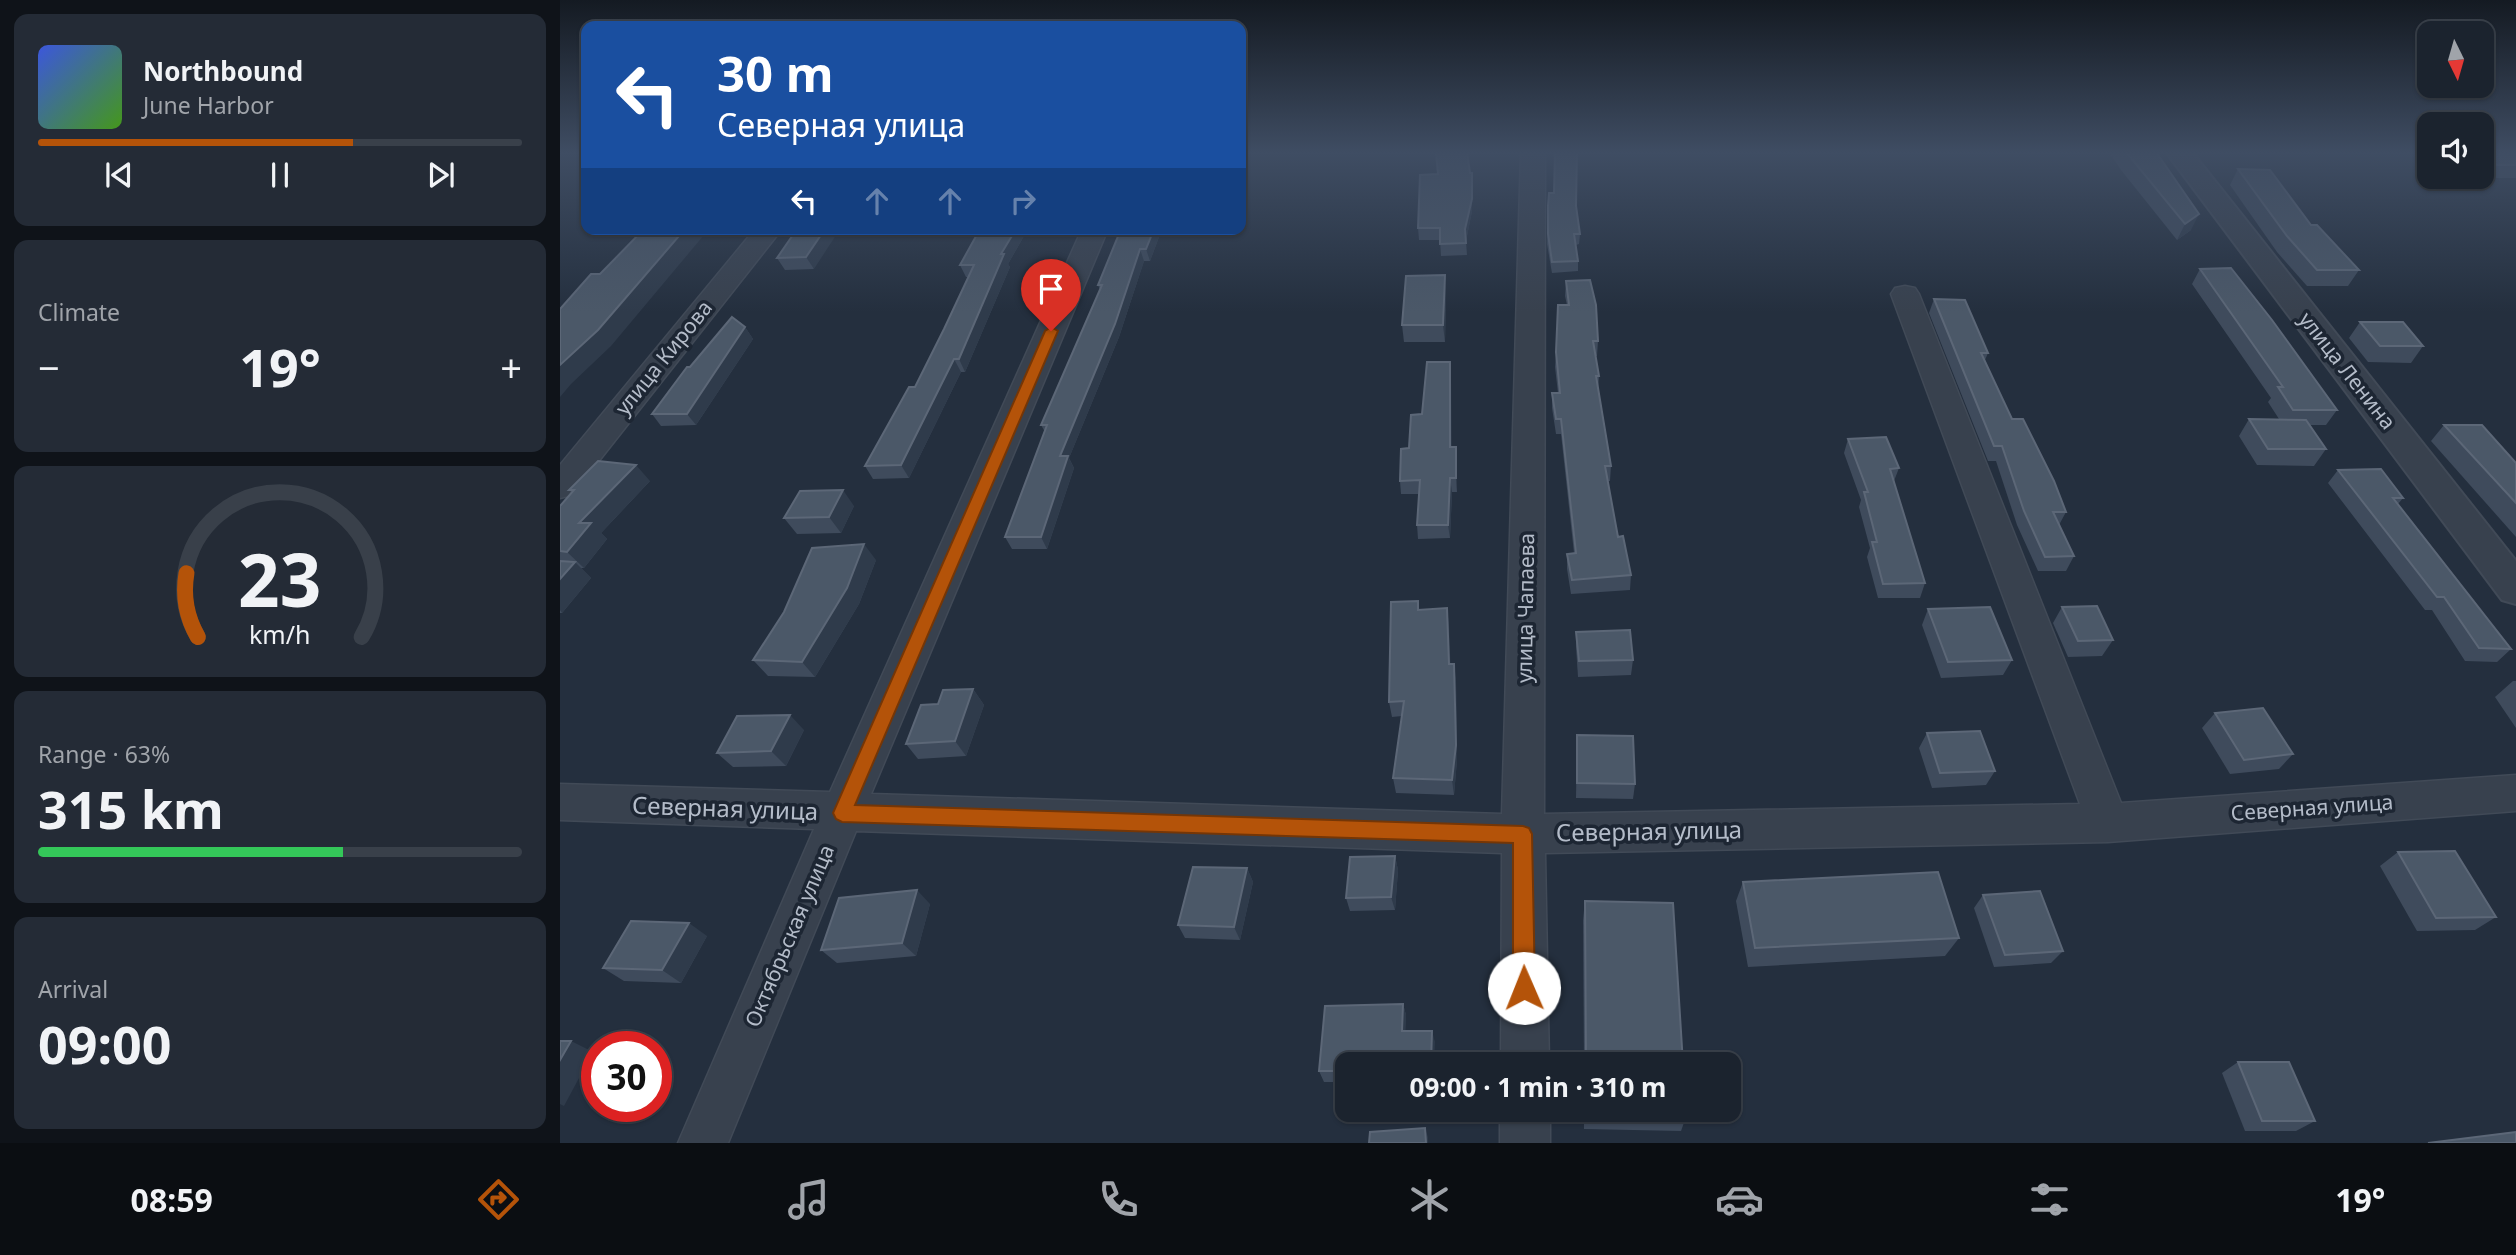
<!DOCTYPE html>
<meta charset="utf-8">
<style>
:root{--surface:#1b232e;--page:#242b36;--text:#f1f3f6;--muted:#a0a4aa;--line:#39404a;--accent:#b45309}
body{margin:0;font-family:"Noto Sans",sans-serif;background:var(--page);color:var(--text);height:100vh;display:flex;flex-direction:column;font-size:26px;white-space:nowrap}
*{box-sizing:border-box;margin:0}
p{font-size:23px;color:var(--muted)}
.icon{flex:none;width:38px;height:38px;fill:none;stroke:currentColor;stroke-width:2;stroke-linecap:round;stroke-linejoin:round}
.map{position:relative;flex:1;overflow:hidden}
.drawer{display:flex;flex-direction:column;gap:14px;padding:14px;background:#0f1319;width:560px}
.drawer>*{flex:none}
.hud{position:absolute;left:21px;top:21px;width:665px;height:214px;border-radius:14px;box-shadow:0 2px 5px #0004,0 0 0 2px var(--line);background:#1a4fa0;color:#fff;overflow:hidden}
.needle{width:46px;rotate:175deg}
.buttons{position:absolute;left:1857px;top:21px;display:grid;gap:14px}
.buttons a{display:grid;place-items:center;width:77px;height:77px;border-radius:14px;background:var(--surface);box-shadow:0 2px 5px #0004,0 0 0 2px var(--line);font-size:35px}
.speed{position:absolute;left:21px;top:1031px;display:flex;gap:14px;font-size:35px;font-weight:700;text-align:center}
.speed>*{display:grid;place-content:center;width:91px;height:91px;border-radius:50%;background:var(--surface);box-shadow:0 2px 5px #0004,0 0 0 2px var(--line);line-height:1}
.speed .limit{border:10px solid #d22;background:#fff;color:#111}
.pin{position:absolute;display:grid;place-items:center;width:60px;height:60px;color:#fff;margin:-72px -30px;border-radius:50% 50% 50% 0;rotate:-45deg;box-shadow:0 0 7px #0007}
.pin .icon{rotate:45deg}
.me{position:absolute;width:77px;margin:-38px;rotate:359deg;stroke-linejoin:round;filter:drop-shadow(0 0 5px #0008)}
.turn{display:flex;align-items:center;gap:24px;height:147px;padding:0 21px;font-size:32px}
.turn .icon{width:91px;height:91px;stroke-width:2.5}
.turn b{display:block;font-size:49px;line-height:60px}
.lanes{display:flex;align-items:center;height:66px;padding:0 21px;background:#0003;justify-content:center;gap:35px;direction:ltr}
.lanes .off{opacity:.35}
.big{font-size:52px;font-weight:700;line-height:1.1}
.drawer .widget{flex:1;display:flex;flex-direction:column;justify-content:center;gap:10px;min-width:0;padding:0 24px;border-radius:14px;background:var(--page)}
.drawer .dial{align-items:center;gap:0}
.dial svg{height:182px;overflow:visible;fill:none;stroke:var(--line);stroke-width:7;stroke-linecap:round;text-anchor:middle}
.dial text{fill:var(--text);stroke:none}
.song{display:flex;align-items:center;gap:21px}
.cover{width:84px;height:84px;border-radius:10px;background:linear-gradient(135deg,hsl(230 70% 55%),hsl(100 70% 35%))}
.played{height:7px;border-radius:4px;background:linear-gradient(90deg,var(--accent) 65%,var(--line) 65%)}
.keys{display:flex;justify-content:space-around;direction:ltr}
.heat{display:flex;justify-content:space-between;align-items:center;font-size:38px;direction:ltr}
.charge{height:10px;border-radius:5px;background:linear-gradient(90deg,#34c759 63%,var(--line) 0)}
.trip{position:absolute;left:775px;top:1052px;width:406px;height:70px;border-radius:14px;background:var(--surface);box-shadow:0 2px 5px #0004,0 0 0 2px var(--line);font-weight:700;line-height:70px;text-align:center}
.tabs{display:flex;height:112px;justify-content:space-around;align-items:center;background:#0b0e12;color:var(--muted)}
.tabs .icon{width:49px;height:49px}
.tabs .selected{color:var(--accent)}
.tabs b{font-size:32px;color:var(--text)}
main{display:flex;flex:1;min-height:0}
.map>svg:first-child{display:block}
</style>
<main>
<section class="drawer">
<div class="widget">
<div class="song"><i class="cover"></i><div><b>Northbound</b><p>June Harbor</p></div></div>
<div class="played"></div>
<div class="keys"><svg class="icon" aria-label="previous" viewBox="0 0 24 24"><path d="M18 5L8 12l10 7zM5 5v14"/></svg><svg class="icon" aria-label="pause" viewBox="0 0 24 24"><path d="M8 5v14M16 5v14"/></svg><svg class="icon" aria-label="next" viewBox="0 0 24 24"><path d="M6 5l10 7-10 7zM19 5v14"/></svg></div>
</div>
<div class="widget"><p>Climate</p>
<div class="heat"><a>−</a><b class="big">19°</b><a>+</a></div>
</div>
<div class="widget dial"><svg viewBox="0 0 100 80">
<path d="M14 69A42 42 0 1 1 86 69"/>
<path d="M14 69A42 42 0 0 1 9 41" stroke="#b45309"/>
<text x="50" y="56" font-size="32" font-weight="700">23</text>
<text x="50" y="72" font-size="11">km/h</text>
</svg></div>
<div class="widget"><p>Range · 63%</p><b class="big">315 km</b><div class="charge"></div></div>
<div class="widget"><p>Arrival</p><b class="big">09:00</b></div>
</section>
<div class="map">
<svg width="1956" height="1143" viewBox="0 0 1956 1143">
<rect width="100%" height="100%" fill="#242f3e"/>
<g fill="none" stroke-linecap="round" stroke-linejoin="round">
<defs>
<g id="minor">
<polygon points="961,152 985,152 984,814 1520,804 1331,294 1335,288 1345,286 1355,288 1359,294 1561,803 1956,775 1956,811 1548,842 985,853 989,1064 941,1064 942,853 296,831 168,1143 118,1143 254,829 0,820 0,784 270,792 522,229 548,229 311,794 942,814"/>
<polygon points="195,229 222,229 12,495 0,498 0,465"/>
<rect x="940" y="1110" width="50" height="33"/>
</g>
<polygon id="tertiary" points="1606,152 1632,152 1956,561 1956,604 1942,600"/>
</defs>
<use href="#minor" stroke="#414a57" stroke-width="3"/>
<use href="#tertiary" stroke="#414a57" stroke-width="4"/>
<use href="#minor" fill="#38414e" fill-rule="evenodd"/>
<use href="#tertiary" fill="#38414e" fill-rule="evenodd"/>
</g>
<g fill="#3f4b5c">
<polygon points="1549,152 1596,152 1631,230 1617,240 1561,170"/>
<polygon points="1922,152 1956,152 1956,178 1928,178 1922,172"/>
<polygon points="1678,169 1751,225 1799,270 1788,286 1747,286 1717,252 1670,185"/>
<polygon points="912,173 912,211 906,241 907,255 881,256 880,240 859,240 858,228 878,174"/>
<polygon points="988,206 1016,206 1020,234 1019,244 1016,245 1018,261 1018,271 992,273 987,244"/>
<polygon points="237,229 254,269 225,270 217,258"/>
<polygon points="420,229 468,229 448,264 450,267 405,372 401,372 349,478 313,479 305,466 355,387 384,329 408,277 406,277 400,265"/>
<polygon points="561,229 602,229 590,261 584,261 559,337 509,458 514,468 487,549 452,549 445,537 485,432 481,425 540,290 538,285"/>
<polygon points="1640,269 1777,410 1766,425 1750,425 1766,449 1754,466 1697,465 1679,436 1689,419 1719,419 1708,402 1711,398 1632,284"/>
<polygon points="1006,281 1038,341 1037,356 1036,356 1039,376 1038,391 1051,466 1050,481 1048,481 1058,537 1071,575 1070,590 1011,594 1007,569 1007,554 1014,553 1001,434 996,434 992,408 992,393 998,393 995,367 996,352 1007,305 1005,296"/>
<polygon points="886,291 885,342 844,342 842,325"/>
<polygon points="1374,299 1428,353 1425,360 1452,419 1506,512 1499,525 1514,556 1506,571 1478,571 1457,525 1436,461 1428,461 1369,313"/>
<polygon points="1800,322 1863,346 1851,363 1808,362 1789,338"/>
<polygon points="185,327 193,339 136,425 101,426 92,414"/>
<polygon points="891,375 891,447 896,447 897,492 892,492 890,538 858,539 857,525 859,494 841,494 840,481 849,448 862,414"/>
<polygon points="1884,425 1956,463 1956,537 1871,441"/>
<polygon points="1288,439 1339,468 1334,481 1365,583 1360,598 1318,598 1307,557 1310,548 1299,507 1301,500 1284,453"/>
<polygon points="1778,470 1843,498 1838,504 1951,649 1937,662 1905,661 1872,610 1865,610 1768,483"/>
<polygon points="90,481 41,533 47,539 24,568 21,568 31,578 2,613 0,613 0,506 12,493 9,490"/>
<polygon points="294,506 281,533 237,534 224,518"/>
<polygon points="316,560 299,604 255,677 208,676 193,660"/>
<polygon points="1502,607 1553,640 1542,656 1508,657 1493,623"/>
<polygon points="887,608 890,664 896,679 897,760 894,795 836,793 833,778 842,716 832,717 829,702 859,610"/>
<polygon points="1368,609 1452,660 1443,675 1381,678 1362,625"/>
<polygon points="1016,632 1073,660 1071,675 1018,677 1016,647"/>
<polygon points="1953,681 1956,681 1956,728 1935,697"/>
<polygon points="413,689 424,705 406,756 358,759 346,744"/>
<polygon points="1655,713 1733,754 1719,769 1670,774 1642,728"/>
<polygon points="244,730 226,766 173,767 157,753"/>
<polygon points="1367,733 1435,771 1426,785 1372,788 1359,748"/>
<polygon points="1017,735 1075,784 1073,799 1016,798"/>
<polygon points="1838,852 1936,917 1915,930 1857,931 1820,866"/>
<polygon points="835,856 838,870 835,910 790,911 786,898"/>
<polygon points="687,868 693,882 680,940 625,938 618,925"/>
<polygon points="1183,882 1399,938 1385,956 1188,967 1176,901"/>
<polygon points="1423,895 1503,951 1491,963 1434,967 1414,908"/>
<polygon points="1025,901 1123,1064 1024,1064 1023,920"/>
<polygon points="370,904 356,956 277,963 261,950"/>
<polygon points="147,936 121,983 64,981 43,968"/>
<polygon points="843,1004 846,1015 845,1031 875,1042 788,1064 788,1082 764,1082 759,1071"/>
<polygon points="1678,1062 1755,1121 1736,1131 1685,1131 1662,1073"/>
<polygon points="1024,1110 1125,1110 1126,1117 1121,1131 1024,1129"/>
</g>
<g fill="#2f3b4b">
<polygon points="912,173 912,211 906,241 905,229"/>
<polygon points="1639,214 1631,230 1617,240 1625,224"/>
<polygon points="125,229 149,229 51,346 11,384 0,397 0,365"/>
<polygon points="265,229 280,229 254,269 246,257"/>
<polygon points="456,229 468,229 448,264 450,267 405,372 399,359 441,254"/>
<polygon points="594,229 602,229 590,261 586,249"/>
<polygon points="580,249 584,261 559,337 509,458 514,468 487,549 481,537 500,456"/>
<polygon points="885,275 886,291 885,342 883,325"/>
<polygon points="185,327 193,339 136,425 127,414"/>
<polygon points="394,359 401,372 349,478 341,465"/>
<polygon points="890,362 891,375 892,461 890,447"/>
<polygon points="896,447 897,460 897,492 896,478"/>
<polygon points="76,465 90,481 41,533 47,539 24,568 7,552 19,523"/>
<polygon points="890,478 892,492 890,538 888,525"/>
<polygon points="283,490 294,506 281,533 269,517"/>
<polygon points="304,544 316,560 299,604 255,677 242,662"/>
<polygon points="15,562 31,578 2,613 0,610 0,579"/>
<polygon points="887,608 889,624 891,680 889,664"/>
<polygon points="894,664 896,679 897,760 894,795 892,780"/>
<polygon points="413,689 424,705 406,756 395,741"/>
<polygon points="230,715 244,730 226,766 211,751"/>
<polygon points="835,856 838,870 835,910 831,897"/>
<polygon points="687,868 693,882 680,940 674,927"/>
<polygon points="357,890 370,904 356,956 342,943"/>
<polygon points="129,923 147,936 121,983 102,970"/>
<polygon points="843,1004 846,1015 845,1042 842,1031"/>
<polygon points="872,1031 875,1042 874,1064 871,1064"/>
<polygon points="11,1041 33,1052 4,1106 0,1104 0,1060"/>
<polygon points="865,1128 868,1137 868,1143 866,1143"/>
</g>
<g fill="#4b5868" stroke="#5c6777" stroke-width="2">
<polygon points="894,152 907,152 910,173 912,173 912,199 905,229 906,243 880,244 880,228 858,228 860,175 878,174 876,153"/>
<polygon points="995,152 1017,152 1016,206 1020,234 1014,234 1018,261 992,262 988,234 988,206 989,193 994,193"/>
<polygon points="1566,152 1596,152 1639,214 1625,224"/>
<polygon points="1922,152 1956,152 1956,165 1937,165"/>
<polygon points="1678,169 1710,170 1751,225 1757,225 1799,270 1757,270 1727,236"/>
<polygon points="84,229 125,229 38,330 0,365 0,309 31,274 40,274"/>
<polygon points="237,229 265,229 246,257 217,258"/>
<polygon points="420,229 456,229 441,254 444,254 399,359 394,359 341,465 305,466 349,387 355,387 384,329 414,265 400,265"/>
<polygon points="561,229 594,229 586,249 580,249 555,324 500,456 508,456 481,537 445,537 487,425 481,425 542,285 538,285"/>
<polygon points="1671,268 1712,320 1777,410 1733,410 1718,387 1723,387 1640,269"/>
<polygon points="885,275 883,325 842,325 846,276"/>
<polygon points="1030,280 1036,305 1038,341 1033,341 1039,376 1036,376 1051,466 1045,466 1058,537 1063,536 1071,575 1012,580 1007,554 1016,553 1001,419 996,419 992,393 1000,393 996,352 998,305 1009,305 1006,281"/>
<polygon points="1374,299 1405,300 1428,353 1421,353 1452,419 1463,419 1494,481 1506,512 1493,512 1514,556 1485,557 1464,511 1442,446 1434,446"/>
<polygon points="172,317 185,327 127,414 92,414 127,367 130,367"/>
<polygon points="1800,322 1843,322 1863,346 1820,346"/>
<polygon points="867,362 890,362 890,447 896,447 896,478 890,478 888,525 857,525 860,480 840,481 841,449 849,448 851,415 862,414"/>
<polygon points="1689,419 1746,420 1766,449 1708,449"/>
<polygon points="1884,425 1922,425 1956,463 1956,503"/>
<polygon points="1326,437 1339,468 1330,469 1365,583 1323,584 1312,542 1317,542 1304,492 1308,492 1288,439"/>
<polygon points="38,461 76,465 19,523 31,523 7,552 0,551 0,506 14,490 9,490"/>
<polygon points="1821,469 1843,498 1833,498 1951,649 1919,648 1884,597 1877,597 1778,470"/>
<polygon points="283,490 269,517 224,518 240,491"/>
<polygon points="304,544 287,588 242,662 193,660 224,612 252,548"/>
<polygon points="0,561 15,562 0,579"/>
<polygon points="858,601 858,610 887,608 889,664 894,664 896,745 892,780 833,778 844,701 829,702 831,602"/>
<polygon points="1537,606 1553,640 1518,641 1502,607"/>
<polygon points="1430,607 1452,660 1388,662 1368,609"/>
<polygon points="1070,630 1073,660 1019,661 1016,632"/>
<polygon points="413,689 395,741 346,744 361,705 378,704 383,690"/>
<polygon points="1703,708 1733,754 1684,760 1655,713"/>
<polygon points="230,715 211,751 157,753 177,716"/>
<polygon points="1420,731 1435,771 1380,773 1367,733"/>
<polygon points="1017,735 1073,736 1075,784 1017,783"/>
<polygon points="1895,851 1936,917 1876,918 1838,852"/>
<polygon points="835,856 831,897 786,898 790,857"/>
<polygon points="633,867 687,868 674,927 618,925"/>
<polygon points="1378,872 1399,938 1195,948 1183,882"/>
<polygon points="357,890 342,943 261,950 279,898"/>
<polygon points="1480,891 1503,951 1445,955 1423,895"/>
<polygon points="1025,901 1113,903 1123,1064 1026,1064"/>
<polygon points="71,921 129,923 102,970 43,968"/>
<polygon points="843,1004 842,1031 872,1031 871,1064 788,1064 788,1071 759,1071 765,1006"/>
<polygon points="0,1041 11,1041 0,1060"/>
<polygon points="1678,1062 1729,1062 1755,1121 1702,1121"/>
<polygon points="1026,1110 1125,1110 1126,1117 1026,1114"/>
<polygon points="865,1128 866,1143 809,1143 810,1132"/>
<polygon points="1956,1132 1956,1143 1868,1143"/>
</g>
<linearGradient id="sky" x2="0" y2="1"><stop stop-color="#141a22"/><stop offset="0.49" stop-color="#3f4d63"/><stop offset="1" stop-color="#3f4d63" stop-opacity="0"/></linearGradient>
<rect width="1956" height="312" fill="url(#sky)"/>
<polygon fill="#b45309" stroke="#753606" stroke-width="2" points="491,327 498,331 295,805 963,826 969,828 972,834 975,988 972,995 964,998 957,995 953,988 953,843 282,822 276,819 273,813 485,331"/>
<g text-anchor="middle" stroke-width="7" stroke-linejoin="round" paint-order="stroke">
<g font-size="21" fill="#b4bcc9" stroke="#1d2633">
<text transform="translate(104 358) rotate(-51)" y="7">улица Кирова</text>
<text transform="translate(1787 371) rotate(52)" y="7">улица Ленина</text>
<text transform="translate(966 608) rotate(-89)" y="7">улица Чапаева</text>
<text transform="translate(1752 808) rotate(-4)" y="7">Северная улица</text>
<text transform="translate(230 936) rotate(-67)" y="7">Октябрьская улица</text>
</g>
<g font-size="24" fill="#b4bcc9" stroke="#1d2633">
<text transform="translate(165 809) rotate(2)" y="8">Северная улица</text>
<text transform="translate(1089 832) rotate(-1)" y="8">Северная улица</text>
</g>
</g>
</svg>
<div class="buttons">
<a><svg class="needle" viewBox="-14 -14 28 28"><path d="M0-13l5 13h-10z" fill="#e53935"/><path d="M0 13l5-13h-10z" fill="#a0a4aa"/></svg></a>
<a><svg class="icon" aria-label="sound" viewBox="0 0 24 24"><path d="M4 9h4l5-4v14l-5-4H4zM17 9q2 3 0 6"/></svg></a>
</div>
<div class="speed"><div class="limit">30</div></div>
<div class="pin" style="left:491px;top:331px;background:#d93025"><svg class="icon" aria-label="arrive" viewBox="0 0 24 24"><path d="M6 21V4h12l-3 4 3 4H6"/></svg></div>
<svg class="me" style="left:964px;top:988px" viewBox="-20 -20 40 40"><circle r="19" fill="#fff"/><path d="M0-13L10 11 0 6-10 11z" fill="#b45309"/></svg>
<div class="trip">09:00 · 1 min · 310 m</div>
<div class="hud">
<div class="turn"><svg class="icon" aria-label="left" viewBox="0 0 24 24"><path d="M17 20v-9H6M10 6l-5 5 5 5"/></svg><div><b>30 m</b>Северная улица</div></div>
<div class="lanes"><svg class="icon" aria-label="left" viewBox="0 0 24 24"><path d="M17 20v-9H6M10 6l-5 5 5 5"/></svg><svg class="icon off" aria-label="ahead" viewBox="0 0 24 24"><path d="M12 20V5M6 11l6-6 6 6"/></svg><svg class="icon off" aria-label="ahead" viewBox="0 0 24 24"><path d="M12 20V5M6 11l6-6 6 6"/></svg><svg class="icon off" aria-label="right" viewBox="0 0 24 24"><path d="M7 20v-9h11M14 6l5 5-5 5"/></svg></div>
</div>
</div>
</main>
<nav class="tabs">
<b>08:59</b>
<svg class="icon selected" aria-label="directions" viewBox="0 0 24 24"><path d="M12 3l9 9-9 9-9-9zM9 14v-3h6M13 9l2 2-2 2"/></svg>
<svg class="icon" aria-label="music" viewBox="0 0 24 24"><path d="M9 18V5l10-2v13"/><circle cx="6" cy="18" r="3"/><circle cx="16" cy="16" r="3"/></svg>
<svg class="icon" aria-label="phone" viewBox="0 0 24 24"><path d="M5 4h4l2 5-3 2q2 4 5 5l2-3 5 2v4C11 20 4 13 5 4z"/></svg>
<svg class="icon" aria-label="climate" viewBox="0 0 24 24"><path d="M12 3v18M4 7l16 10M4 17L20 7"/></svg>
<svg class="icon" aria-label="car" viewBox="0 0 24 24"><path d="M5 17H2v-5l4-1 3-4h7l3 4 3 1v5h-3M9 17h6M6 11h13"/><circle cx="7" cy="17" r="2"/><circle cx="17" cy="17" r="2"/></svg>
<svg class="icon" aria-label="filters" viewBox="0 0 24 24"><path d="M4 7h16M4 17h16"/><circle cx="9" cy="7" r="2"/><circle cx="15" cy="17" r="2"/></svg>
<b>19°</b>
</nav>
